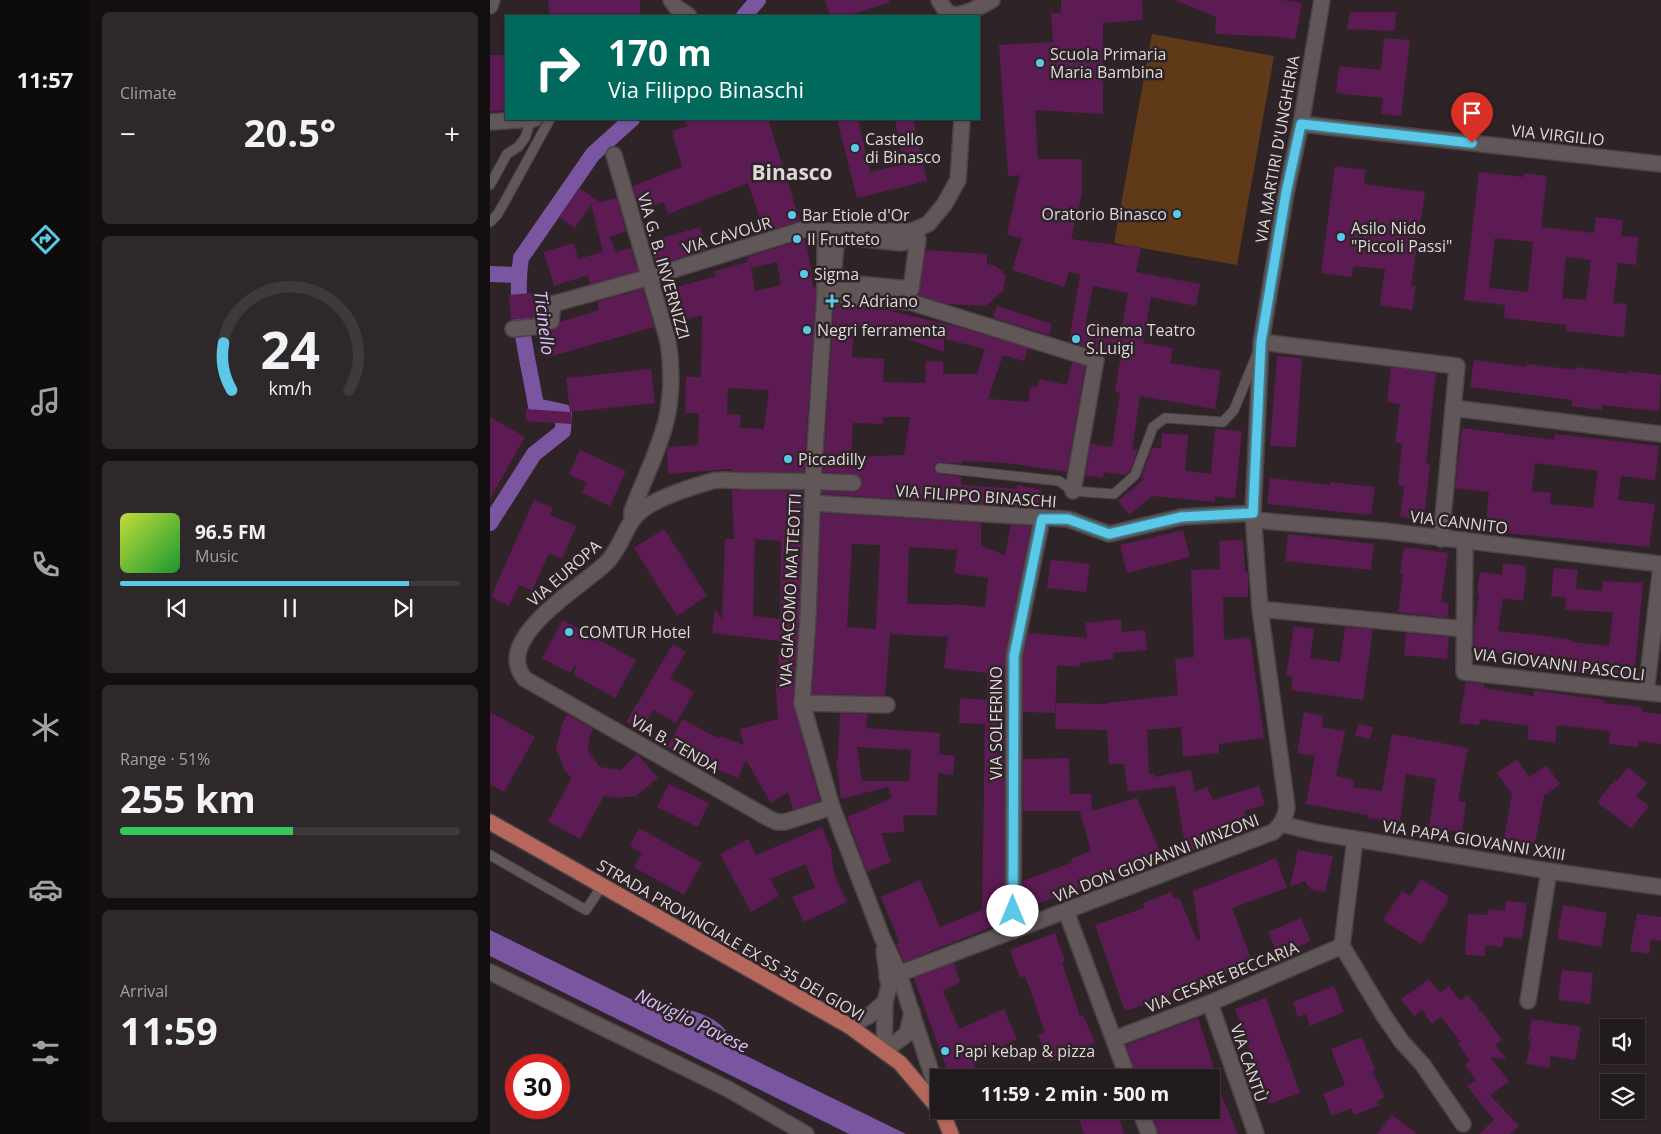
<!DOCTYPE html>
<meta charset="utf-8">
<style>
:root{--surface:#221b1d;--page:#2e282a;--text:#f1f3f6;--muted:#a2a1a4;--line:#3f393b;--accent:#5bc8e7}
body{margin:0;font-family:"Open Sans",sans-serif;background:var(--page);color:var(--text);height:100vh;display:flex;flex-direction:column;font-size:19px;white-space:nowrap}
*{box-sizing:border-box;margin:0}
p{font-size:16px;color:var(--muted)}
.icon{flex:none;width:28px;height:28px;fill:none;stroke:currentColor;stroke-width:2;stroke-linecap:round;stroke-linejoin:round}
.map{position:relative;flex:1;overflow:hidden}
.drawer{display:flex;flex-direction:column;gap:12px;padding:12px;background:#130f10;width:400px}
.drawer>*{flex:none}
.hud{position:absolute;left:15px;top:15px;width:475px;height:105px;border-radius:0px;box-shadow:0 1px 4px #0004,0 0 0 1px var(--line);background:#00695c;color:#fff;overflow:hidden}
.fabs{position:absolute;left:1110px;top:1019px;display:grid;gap:10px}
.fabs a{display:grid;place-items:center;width:45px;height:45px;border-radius:0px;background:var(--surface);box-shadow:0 1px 4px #0004,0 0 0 1px var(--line);font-size:25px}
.speed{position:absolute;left:15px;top:1054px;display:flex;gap:10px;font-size:25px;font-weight:700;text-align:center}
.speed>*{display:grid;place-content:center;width:65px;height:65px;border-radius:50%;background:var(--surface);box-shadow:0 1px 4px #0004,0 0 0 1px var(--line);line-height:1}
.speed .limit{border:8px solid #d22;background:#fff;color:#111}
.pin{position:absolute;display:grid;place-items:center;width:42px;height:42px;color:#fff;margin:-51px -21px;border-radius:50% 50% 50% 0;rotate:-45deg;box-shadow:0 0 5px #0007}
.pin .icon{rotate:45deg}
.me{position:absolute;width:55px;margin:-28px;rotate:0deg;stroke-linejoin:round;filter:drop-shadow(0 0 4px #0008)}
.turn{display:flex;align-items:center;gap:18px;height:105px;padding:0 20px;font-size:22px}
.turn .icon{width:65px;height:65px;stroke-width:2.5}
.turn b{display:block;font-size:35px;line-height:42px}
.big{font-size:38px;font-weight:700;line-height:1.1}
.drawer .card{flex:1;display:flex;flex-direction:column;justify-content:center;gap:8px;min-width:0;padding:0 18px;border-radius:8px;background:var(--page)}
.drawer .dial{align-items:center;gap:0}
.dial svg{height:130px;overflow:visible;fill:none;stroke:var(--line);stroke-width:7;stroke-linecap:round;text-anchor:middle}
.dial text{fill:var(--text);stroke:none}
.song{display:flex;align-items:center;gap:15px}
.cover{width:60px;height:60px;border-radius:8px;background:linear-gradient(135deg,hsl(70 70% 55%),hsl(130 70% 35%))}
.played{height:5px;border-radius:2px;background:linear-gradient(90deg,var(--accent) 85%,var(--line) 85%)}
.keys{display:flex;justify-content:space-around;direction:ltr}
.heat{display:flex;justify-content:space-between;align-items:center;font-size:28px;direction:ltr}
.charge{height:8px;border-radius:4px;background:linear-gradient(90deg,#34c759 51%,var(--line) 0)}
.trip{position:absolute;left:440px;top:1069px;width:290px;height:50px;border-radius:0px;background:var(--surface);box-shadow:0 1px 4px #0004,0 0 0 1px var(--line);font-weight:700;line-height:50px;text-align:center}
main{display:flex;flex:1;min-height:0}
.tabs{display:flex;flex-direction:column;width:90px;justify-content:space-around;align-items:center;background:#0e0b0c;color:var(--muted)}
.tabs .icon{width:35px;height:35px}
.tabs .on{color:var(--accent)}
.tabs b{font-size:22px;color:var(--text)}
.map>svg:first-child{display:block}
</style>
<main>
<nav class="tabs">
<b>11:57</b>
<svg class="icon on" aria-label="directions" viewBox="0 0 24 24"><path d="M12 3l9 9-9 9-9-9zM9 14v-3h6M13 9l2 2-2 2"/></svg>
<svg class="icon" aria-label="music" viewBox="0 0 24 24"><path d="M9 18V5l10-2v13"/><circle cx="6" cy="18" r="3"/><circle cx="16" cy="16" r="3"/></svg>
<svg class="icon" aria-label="phone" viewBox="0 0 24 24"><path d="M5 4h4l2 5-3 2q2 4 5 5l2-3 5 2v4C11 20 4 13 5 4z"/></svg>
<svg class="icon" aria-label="climate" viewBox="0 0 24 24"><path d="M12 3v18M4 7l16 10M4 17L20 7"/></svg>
<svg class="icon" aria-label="car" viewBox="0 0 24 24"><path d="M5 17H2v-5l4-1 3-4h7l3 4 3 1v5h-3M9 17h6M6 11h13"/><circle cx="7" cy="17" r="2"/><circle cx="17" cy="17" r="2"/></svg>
<svg class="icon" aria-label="filters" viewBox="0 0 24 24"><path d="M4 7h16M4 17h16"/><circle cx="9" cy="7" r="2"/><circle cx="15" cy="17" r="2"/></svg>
</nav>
<section class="drawer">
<div class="card"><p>Climate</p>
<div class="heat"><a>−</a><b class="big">20.5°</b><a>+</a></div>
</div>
<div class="card dial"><svg viewBox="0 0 100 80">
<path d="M14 69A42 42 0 1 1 86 69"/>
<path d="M14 69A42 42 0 0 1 9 40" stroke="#5bc8e7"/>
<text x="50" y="56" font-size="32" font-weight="700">24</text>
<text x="50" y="72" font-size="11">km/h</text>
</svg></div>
<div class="card">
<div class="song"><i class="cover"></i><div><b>96.5 FM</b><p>Music</p></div></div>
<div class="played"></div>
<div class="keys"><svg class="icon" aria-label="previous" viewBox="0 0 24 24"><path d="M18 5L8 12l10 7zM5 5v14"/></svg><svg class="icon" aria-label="pause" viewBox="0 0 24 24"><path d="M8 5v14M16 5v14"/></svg><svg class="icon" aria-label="next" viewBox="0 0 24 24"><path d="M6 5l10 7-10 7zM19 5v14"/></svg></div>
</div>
<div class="card"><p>Range · 51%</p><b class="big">255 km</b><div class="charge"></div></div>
<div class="card"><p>Arrival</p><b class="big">11:59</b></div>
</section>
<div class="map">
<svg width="1171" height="1134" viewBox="0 0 1171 1134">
<rect width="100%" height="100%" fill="#2e2427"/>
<polygon fill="#603918" points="662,34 784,56 747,265 624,243"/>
<path fill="#7a56a1" d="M0 930 165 1011 175 1005C196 1009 223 1013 237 1032 239 1036 239 1043 240 1048L416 1134H359L0 956Z"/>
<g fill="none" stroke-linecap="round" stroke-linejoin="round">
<g stroke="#7a56a1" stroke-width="16">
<polyline points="254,16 268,0"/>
<polyline points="0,274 28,275"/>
<path d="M0 523 44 454 73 431 74 412 46 406C38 358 23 307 31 258L103 154 142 119"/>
</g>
</g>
<g fill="#5d1b54" fill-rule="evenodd">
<polygon points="58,0 150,0 150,16 60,16"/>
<polygon points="335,0 399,0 399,3 355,16 340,16"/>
<path d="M571 0H652L653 20 613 23V114L545 110 548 159H592V193L581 239 634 246V245L651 248 646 272 710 284 706 306 661 297 653 343 683 348 680 363 731 371 725 409 650 396 642 450 648 449 640 471 635 475 614 472 613 478 595 475 601 444 622 447 630 393 625 392 631 355 609 351 579 342 590 275 579 272 574 287 522 270 532 238 517 235 530 175 518 176 509 45 563 42 561 13H571ZM603 286 638 293 631 332 595 326Z"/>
<polygon points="685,0 792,0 812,3 805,40 793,37 725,34 726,17"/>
<polygon points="860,12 906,12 905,31 857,29"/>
<polygon points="894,38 920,40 911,116 891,114 893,98 846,93 849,66 891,70"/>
<polygon points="0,55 16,55 16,110 0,111"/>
<polygon points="192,119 278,119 310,221 274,232 258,183 178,214 174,202 150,211 143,186 192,167 182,131 198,126"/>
<polygon points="347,119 368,119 380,172 414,164 405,119 423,119 437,181 367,198"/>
<polygon points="845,166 876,170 874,184 935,192 921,286 926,286 922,310 890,305 895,269 863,266 862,277 831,273"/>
<path d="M989 172 1034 177V173L1057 176 1051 227 1104 233 1106 217 1133 220 1131 236 1148 237 1146 265 1128 263 1123 303 1137 304 1134 337 1075 331 1076 325 1014 318 1015 305 974 300ZM1005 238 1043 242 1038 292 999 288ZM1076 257 1101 260 1096 300 1072 298Z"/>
<polygon points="89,188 110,202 127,198 136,231 120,237 126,252 141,248 148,271 100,284 98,275 64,286 54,252 84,243 88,259 113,252 101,204 85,228 69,217"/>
<polygon points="210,227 217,250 166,265 159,242"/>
<path d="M315 239 322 274 323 287H326V295L314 472H253L242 471V469L178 474 177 451 178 447 208 445 209 413H195L196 377H211L212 315 183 323 173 291 226 276 224 271 258 262 257 257ZM287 262 291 285 265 291 261 268ZM238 388 279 390 274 429 250 428 251 415 237 414Z"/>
<polygon points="436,250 497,254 497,264 506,266 516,275 513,291 495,306 457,304 428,295 430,290"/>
<polygon points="153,289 164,327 55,358 48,335 64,330 69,326 70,322 109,310 107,302"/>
<polygon points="52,292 52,314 41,318 21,320 19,295"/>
<path d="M344 305 397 310 468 327 538 348 534 361 513 355 498 399 539 402 540 387H547L549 379 577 385 582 362 595 366 577 472 517 463 473 461 472 464 450 462 445 464 444 467 445 471 449 474 472 477 471 485 527 489V485L552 490 551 508 332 494V491L367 492 371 488 372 484 371 478 364 474 333 472ZM364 328 385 331 386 328 454 352V339L495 349 487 374H453V362L436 361 435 383 393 382 394 359 362 357ZM393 417H420L414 455 361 457 363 423 393 424Z"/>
<polygon points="507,306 562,324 559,335 503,318"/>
<polygon points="787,356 812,358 806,447 780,446"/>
<polygon points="984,360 1036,367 1037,364 1085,370 1086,367 1138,374 1138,371 1171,375 1169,411 1112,405 1112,410 1081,406 1082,400 980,387"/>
<polygon points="901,367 946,373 936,464 940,464 934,520 910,517 914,486 908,485 912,443 905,443 910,404 897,402"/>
<polygon points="161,369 165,403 81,412 82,424 36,421 36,409 80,412 76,378"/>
<polygon points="0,417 35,437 0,499"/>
<path d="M972 428 1064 440 1065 434 1169 446 1165 480 1131 476 1128 500 1165 504 1159 547 995 531 999 492 965 488ZM1045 463 1108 471 1103 508 1060 504 1061 493 1042 491Z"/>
<polygon points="725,429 752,431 745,499 725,496 725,502 662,496 639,515 628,501 655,478 651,478 662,448 671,448 672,433 698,435 695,471 721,474"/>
<polygon points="90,450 136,471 120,506 92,493 97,483 79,474"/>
<polygon points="780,478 840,485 840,482 885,487 881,515 777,504"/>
<path d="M242 490 313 491 309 618 303 703 330 801 303 810 298 792 281 803 256 760 248 778 208 762 207 764 177 747 193 719 229 739 230 736 254 745 250 729 288 719 286 689 290 641 222 633 225 609 232 619 235 539H244ZM265 539 291 541 290 619 263 616Z"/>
<polygon points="44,500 63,508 60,515 86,526 72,559 59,553 42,591 29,585 19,606 1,597"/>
<path d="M331 513 491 523V546L515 555 521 525 541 526 515 656 514 922 414 962 406 944 410 943 391 897 430 880 450 927 492 910 495 724 469 723 470 698 497 700V673L454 668 458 637 400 634 395 696 322 694 327 618ZM362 544 390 545 386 629 357 627ZM419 547 468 550 464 573 498 578 495 607 463 604V605L417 604Z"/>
<polygon points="174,529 217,596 187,616 144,548"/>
<polygon points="693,530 700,557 637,573 630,545"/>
<polygon points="798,534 884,544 881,570 795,561"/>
<polygon points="753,540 755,572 758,572 758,597 733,597 734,640 760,637 774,738 729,744 729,753 693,757 691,727 657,730 659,774 665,773 665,777 701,770 705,792 717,787 723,800 769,786 775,805 754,811 759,827 710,843 711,848 696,851 685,786 638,792 634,764 619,764 617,730 565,729 566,703 617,704 617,703 688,695 685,659 704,657 701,570 730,569 729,541"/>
<polygon points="914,547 958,553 951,602 959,603 957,618 908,612 913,574 910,573"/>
<polygon points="561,560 600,564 596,592 557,588"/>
<polygon points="1013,563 1036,566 1035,578 1036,578 1033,601 1013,598 1008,631 1055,636 1082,640 1082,642 1119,646 1123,612 1075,610 1076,598 1061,596 1064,568 1088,570 1086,589 1112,591 1113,581 1153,583 1144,678 1086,672 1086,670 1047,665 1047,662 1018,659 1019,655 984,649 984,629 989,595 987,594 990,572 1012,575"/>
<polygon points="631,619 632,632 655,630 657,650 623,653 623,659 590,663 590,667 567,665 565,713 533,712 533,657 538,633 597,638 595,623"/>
<polygon points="73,620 146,660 125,698 84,675 86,666 85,665 80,673 52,658"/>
<polygon points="804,626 824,629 820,658 850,662 855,627 883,629 873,700 801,690 803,677 796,676"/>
<polygon points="916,633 959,637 957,659 914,655"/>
<polygon points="183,644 196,652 180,678 204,692 186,723 163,710 151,731 136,722"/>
<polygon points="976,682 994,684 994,688 1043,696 1044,690 1114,700 1114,703 1152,707 1152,712 1171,714 1171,744 1149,741 1148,747 1119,744 1120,731 1067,725 1065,743 1037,739 1039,726 990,719 989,725 969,723"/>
<polygon points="0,712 45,737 14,792 0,784"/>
<polygon points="814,712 833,716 832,727 855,731 846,776 864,780 863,787 892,791 902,734 978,748 968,801 976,802 972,832 939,828 946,779 916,774 910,822 878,818 878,815 816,804 825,756 807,753"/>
<path d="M350 713 377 714 376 728 450 733 449 754 465 756 463 775 448 773 447 815H413L414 832 391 833 401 862 377 872 357 817 402 798 398 787 351 799 346 759H348ZM367 747 421 750 419 781H372Z"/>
<polygon points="77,714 103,729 99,739 98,752 110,767 131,770 147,754 168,778 146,796 127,798 114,796 90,839 58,821 82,778 75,771 66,749 72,725"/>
<polygon points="868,724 883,727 880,739 865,736"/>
<polygon points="579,758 580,794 601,794 602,811 647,798 672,856 534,909 532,904 533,881 583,862 581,859 601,851 590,811 533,811 533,759"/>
<polygon points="1027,759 1039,777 1056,765 1070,784 1054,796 1045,844 1014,839 1022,794 1007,773"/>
<polygon points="1138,767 1157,783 1146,796 1159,806 1141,828 1107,802 1125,780 1127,781"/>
<polygon points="179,784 219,803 208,827 167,807"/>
<polygon points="332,827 342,853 341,854 345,877 357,902 314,922 302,897 325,888 316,864 280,879 289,896 261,912 230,854 258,839 266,855"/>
<polygon points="149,828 212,863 194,895 144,867 152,853 140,846"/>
<polygon points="808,850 843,856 835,892 820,889 815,881 800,887"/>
<polygon points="786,858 797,888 742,908 763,964 716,980 719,988 692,998 690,992 635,1011 605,925 654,908 653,903 681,892 684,899 689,897 707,940 710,939 703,891"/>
<polygon points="931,879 958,896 958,901 931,944 893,920 912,891 920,896"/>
<polygon points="1016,901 1037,903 1032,939 1014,937 1012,947 995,945 995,956 975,955 978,914 997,915 998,909 1015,911"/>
<polygon points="1073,905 1117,913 1111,947 1067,939"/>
<polygon points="1147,914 1171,917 1171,941 1161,939 1159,954 1140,951"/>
<polygon points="811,918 821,941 788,955 778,932"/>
<polygon points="565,933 575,961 572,963 590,1016 593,1015 605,1042 560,1062 548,1035 555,1032 535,976 530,978 520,950"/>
<polygon points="464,963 470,982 453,991 469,1029 514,1009 527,1039 482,1060 488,1075 481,1078 460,1078 424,978"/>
<polygon points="1072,970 1103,973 1100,1004 1068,1000"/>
<polygon points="939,979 950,993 959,986 970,1001 977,995 989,1008 988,1011 991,1011 1012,1040 1005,1045 1017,1060 1000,1057 1019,1081 1000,1095 1029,1126 1020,1134 989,1134 1004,1120 977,1086 986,1080 975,1065 980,1061 968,1044 971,1042 951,1017 942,1024 932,1010 924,1016 911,999"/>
<polygon points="844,986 854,1012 820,1026 816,1014 808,1017 803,1002"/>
<polygon points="776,998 810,1093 779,1104 745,1009"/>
<polygon points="708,1018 727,1078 724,1078 748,1134 669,1134 660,1110 721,1110 721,1078 647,1078 636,1045"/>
<polygon points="1042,1019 1091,1027 1085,1060 1061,1056 1059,1068 1036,1064 1042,1038 1038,1041"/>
<polygon points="872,1037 885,1070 882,1071 895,1097 886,1102 890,1105 864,1115 861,1108 842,1116 833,1094 855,1085 841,1049"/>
<polygon points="594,1110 627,1110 634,1134 594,1134 587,1112"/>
<polygon points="902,1115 927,1134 887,1134"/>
</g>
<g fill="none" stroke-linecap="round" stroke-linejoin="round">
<defs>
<g id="lane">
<polyline points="0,185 17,154 28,147 35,138 41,119"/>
<polyline points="0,222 7,215 14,203 60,119"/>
<polyline points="450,468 569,481 583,491 624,494 645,475 663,427 675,418 733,422 744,410 767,354"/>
<polyline points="0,855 96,910 112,886"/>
</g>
<g id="street">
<polyline points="0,6 2,0"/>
<polyline points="0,122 44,119"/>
<polyline points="811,124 1171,164"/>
<path d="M124 155 178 341C182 366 182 392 177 417 170 449 153 481 142 511V519"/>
<polygon points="357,237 411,243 428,239 421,289 356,283 356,291 342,288 346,245 350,240"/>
<polyline points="335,295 420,302 606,360 583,491"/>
<polyline points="23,329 43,327 61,321 63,304 160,277 315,229 335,231"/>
<polyline points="771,342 967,366 951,539"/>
<polyline points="963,408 1171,434"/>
<polyline points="322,503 578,519 619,534 691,517 763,513"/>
<polyline points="763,520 895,531 1171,564"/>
<polyline points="975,540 974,672 1171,694"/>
<polyline points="770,609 974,629"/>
<polyline points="1156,692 1171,567"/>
<polyline points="312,703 397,705"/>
<path d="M342 807 295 822H287L280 819 35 679C0 639 93 586 116 563 132 548 135 523 152 510 169 497 198 488 219 482 230 478 245 481 257 481 292 481 328 481 363 483"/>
<polyline points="791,824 829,833 1059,871 1171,887"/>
<polyline points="865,839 852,946 894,1016 912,1042 933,1065 973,1124"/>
<polyline points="576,911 638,1078"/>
<polyline points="523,931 524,656 552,519"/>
<polyline points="0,972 238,1089 316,1134"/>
<path d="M397 977 422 969 783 832C792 824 795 818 797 807L770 609 763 513 771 342 796 193 811 124 832 0"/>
<polyline points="1038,1001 1059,871"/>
<polyline points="720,1003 766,1134"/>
<polyline points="624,1039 720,1003 852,946"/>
<polyline points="650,1110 659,1134"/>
</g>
<g id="secondary">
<polyline points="181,0 186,7 199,16"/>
<path d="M449 0C452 5 454 10 459 13 470 19 493 5 502 0"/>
<polyline points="394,951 399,986 395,1002 394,1051"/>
<polyline points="359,1026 380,1015 395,1002"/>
<polyline points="394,1051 417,1034 422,1012"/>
<polyline points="449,1096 409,974 392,937 342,807 312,703 318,618 323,481 335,295 335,231 422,231 438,224 454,205 468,180 472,119"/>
</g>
<g id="primary">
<polyline points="0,822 359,1026 410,1063 449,1109"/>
<polyline points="449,1110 454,1117 461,1134"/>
</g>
</defs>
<use href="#lane" stroke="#4a4245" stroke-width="11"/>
<use href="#street" stroke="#4a4245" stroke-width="18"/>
<use href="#secondary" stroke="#4a4245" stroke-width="18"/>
<use href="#primary" stroke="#4a4245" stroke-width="18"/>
<use href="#lane" stroke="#615658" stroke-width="9"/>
<use href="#street" stroke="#615658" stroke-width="15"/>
<use href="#secondary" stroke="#615658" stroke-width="15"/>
<use href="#primary" stroke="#b6665b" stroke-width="15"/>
</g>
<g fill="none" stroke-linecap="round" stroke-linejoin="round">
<defs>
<polyline id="route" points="523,911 524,656 552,519 578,519 619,534 691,517 763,513 771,342 796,193 811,124 982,143"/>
</defs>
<use href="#route" stroke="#3b8296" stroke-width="12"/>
<use href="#route" stroke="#5bc8e7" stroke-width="9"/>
</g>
<g fill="#5bc8e7" stroke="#2e2427" stroke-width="2">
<circle cx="550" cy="63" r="5"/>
<circle cx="365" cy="148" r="5"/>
<circle cx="687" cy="214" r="5"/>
<circle cx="302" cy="215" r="5"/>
<circle cx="851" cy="237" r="5"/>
<circle cx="307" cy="239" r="5"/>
<circle cx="314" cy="274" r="5"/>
<path d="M339.5 293.5h5v5h5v5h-5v5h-5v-5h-5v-5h5z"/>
<circle cx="317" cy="330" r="5"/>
<circle cx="586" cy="339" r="5"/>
<circle cx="298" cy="459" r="5"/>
<circle cx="79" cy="632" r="5"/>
<circle cx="455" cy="1051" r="5"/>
</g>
<g text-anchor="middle" stroke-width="5" stroke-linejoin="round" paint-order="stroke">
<g font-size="16" fill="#dfd8da" stroke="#2e2427" text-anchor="start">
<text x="560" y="60">Scuola Primaria<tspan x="560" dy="18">Maria Bambina</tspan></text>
<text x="375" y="145">Castello<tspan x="375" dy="18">di Binasco</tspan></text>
<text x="677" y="220" text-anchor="end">Oratorio Binasco</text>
<text x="312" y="221">Bar Etiole d'Or</text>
<text x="861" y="234">Asilo Nido<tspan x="861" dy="18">"Piccoli Passi"</tspan></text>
<text x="317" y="245">Il Frutteto</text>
<text x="324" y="280">Sigma</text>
<text x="352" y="307">S. Adriano</text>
<text x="327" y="336">Negri ferramenta</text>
<text x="596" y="336">Cinema Teatro<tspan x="596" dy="18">S.Luigi</tspan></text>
<text x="308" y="465">Piccadilly</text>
<text x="89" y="638">COMTUR Hotel</text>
<text x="465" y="1057">Papi kebap &amp; pizza</text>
</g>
<g font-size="16" fill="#dfd8da" stroke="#2e2427">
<text transform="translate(1068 135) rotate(6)" y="6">VIA VIRGILIO</text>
<text transform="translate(787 149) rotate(-80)" y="6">VIA MARTIRI D'UNGHERIA</text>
<text transform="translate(237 235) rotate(-17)" y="6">VIA CAVOUR</text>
<text transform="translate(174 266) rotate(74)" y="6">VIA G. B. INVERNIZZI</text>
<text transform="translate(486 496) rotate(4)" y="6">VIA FILIPPO BINASCHI</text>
<text transform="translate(969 522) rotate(7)" y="6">VIA CANNITO</text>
<text transform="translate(74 573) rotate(-41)" y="6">VIA EUROPA</text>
<text transform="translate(300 590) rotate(-87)" y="6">VIA GIACOMO MATTEOTTI</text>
<text transform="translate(1069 664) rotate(7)" y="6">VIA GIOVANNI PASCOLI</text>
<text transform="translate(506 723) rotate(-90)" y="6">VIA SOLFERINO</text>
<text transform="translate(185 744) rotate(30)" y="6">VIA B. TENDA</text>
<text transform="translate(984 840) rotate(9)" y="6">VIA PAPA GIOVANNI XXIII</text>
<text transform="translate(666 858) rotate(-21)" y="6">VIA DON GIOVANNI MINZONI</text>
<text transform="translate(241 940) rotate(30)" y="6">STRADA PROVINCIALE EX SS 35 DEI GIOVI</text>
<text transform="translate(732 977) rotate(-22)" y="6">VIA CESARE BECCARIA</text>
<text transform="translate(759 1063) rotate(71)" y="6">VIA CANTÙ</text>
</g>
<g font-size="18" font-style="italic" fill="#dabefc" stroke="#2e2427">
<text transform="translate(54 323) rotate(83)" y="6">Ticinello</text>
<text transform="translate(202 1021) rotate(26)" y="6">Naviglio Pavese</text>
</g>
<g font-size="21" font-weight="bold" fill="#dfd8da" stroke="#2e2427">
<text x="302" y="180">Binasco</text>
</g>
</g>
</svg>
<div class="fabs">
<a><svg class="icon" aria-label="sound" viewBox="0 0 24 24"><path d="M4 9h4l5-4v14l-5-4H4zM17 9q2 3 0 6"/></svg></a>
<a><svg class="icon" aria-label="layers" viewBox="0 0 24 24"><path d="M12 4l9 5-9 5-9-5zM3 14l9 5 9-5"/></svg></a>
</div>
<div class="speed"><div class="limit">30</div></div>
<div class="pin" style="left:982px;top:143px;background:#d93025"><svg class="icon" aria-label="arrive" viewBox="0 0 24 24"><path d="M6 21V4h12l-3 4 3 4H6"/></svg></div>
<svg class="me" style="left:523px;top:911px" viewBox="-20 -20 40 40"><circle r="19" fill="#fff"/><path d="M0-13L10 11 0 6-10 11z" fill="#5bc8e7"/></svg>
<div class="trip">11:59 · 2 min · 500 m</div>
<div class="hud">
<div class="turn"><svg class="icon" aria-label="right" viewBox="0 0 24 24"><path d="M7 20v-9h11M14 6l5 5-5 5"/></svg><div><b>170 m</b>Via Filippo Binaschi</div></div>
</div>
</div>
</main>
